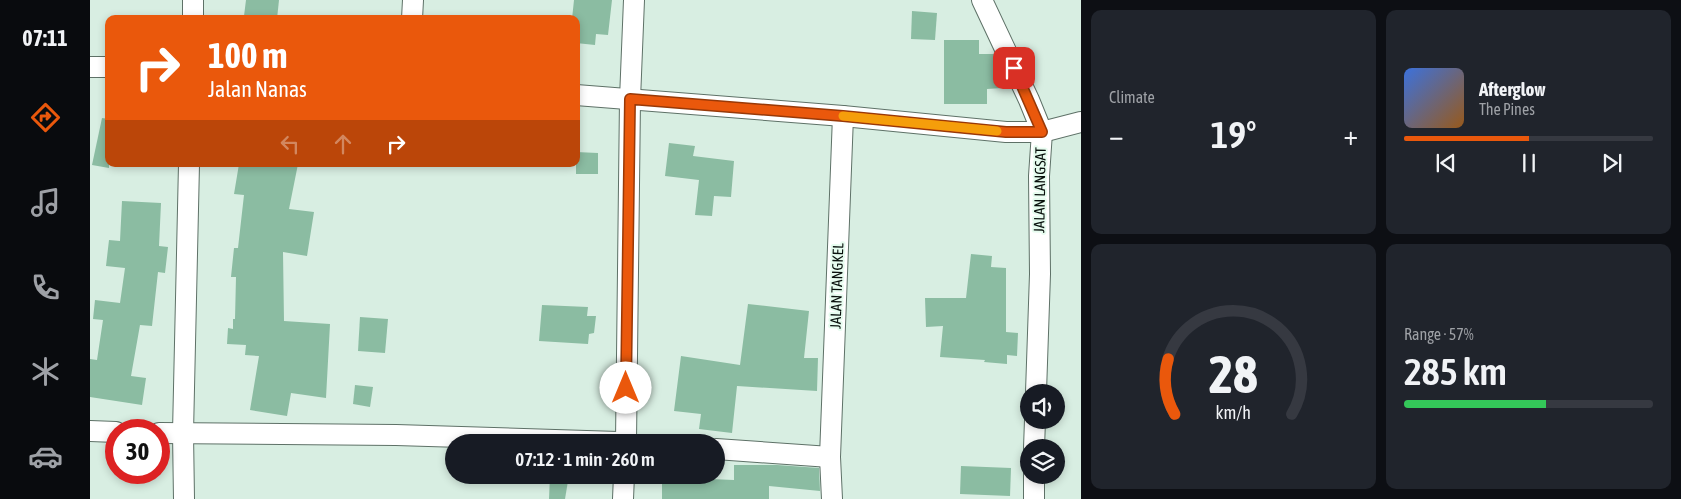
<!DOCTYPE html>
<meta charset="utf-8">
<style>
:root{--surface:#171b24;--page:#20242c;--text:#f1f3f6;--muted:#9ea1a6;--line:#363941;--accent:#ea580c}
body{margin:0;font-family:"Asap Condensed",sans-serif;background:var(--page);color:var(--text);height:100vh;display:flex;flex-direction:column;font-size:19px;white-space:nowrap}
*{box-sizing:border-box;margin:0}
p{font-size:16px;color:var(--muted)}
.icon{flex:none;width:28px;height:28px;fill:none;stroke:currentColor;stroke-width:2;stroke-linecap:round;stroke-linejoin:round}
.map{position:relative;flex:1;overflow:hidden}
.sheet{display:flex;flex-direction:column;gap:10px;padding:10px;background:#0d0f14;width:600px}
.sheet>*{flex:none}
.top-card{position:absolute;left:15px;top:15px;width:475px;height:152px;border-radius:10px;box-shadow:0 2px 8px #0003;background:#ea580c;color:#fff;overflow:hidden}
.tools{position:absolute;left:930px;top:384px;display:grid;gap:10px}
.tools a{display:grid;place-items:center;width:45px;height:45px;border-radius:50%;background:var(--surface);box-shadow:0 2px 8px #0003;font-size:25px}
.speed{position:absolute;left:15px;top:419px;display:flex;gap:10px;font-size:25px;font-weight:700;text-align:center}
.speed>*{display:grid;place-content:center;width:65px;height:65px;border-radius:50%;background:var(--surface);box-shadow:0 2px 8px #0003;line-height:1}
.speed .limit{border:8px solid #d22;background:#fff;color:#111}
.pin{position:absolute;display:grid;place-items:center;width:42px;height:42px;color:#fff;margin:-21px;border-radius:10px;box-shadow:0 2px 8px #0006}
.me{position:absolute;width:55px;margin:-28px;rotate:0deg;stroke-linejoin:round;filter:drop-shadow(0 0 4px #0008)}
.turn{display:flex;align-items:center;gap:18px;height:105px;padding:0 20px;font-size:22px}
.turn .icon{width:65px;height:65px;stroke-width:2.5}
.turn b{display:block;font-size:35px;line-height:42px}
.lanes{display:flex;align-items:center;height:48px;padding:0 20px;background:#0003;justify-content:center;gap:25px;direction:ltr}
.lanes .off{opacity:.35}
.big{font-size:38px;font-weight:600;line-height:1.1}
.sheet .card{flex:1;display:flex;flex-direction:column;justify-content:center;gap:8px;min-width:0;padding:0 18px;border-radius:10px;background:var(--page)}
.sheet .dial{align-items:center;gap:0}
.dial svg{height:130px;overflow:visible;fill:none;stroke:var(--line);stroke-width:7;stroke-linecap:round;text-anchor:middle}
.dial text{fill:var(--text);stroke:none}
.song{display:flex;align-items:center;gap:15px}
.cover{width:60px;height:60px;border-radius:8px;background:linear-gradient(135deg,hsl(220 70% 55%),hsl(30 70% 35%))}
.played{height:5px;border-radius:2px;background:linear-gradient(90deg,var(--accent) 50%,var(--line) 50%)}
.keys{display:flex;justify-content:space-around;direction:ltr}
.heat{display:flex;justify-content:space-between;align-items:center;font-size:28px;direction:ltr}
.charge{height:8px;border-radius:4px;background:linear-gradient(90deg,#34c759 57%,var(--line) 0)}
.sheet .tiles{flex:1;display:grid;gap:10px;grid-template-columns:repeat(2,1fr)}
.trip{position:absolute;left:355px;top:434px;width:280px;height:50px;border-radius:25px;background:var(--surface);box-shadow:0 2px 8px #0003;font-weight:600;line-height:50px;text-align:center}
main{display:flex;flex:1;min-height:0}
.tabs{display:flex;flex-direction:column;width:90px;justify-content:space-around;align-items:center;background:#090b0e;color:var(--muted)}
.tabs .icon{width:35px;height:35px}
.tabs .active{color:var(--accent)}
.tabs b{font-size:22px;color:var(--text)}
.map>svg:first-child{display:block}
</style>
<main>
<nav class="tabs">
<b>07:11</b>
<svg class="icon active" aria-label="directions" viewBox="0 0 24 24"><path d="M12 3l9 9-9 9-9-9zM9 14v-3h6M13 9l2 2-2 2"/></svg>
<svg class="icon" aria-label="music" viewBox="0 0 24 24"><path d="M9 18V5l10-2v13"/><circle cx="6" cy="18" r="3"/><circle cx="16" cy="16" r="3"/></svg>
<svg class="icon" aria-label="phone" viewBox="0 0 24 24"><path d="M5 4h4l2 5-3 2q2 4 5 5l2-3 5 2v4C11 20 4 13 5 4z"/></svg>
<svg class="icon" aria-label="climate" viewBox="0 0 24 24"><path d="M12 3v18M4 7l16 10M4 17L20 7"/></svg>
<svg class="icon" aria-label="car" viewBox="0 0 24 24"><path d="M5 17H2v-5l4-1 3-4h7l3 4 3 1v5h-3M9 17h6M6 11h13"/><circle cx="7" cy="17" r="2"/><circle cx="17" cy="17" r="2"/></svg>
</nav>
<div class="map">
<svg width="991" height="499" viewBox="0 0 991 499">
<rect width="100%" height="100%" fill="#d8eee2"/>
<g fill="#8bbca2">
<polygon points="156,0 189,0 187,19 154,16"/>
<polygon points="484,0 522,0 518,35 506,34 505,45 486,43 486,19 482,19"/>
<polygon points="822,11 847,13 845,40 821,39"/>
<polygon points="854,40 889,40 889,54 904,54 912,70 912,88 897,89 897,104 854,104"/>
<polygon points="12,118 19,119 19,168 2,165"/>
<polygon points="579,143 605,146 603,156 644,161 641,197 624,196 622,216 605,215 609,180 575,176"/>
<polygon points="486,152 508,153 508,174 486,174"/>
<polygon points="149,164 208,164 199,209 224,212 217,256 193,252 194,321 240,324 236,398 201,393 197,416 160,410 169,356 155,355 156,345 137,344 138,328 143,329 143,319 145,319 146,277 141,277 144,248 148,248 154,195 144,194"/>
<polygon points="32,201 71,203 69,246 78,247 75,273 68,272 62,326 50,325 41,376 56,378 52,405 0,397 0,359 7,360 13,320 3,319 5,300 30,303 35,268 16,266 19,240 30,241"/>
<polygon points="881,254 902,256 901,267 916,268 916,332 928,333 927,356 917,355 917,364 894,362 895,360 850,357 853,326 836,327 835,298 876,298"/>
<polygon points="658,304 719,311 714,358 728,358 727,391 647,386 642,433 609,429 611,414 584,411 591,356 650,365"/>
<polygon points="452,305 498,307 497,316 506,316 504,333 499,334 498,344 449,341"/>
<polygon points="270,317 298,319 295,353 268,351"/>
<polygon points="265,385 283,387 280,407 263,404"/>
<polygon points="644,465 687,465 729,468 730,491 679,486 679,499 572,499 572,475 595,475 595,478 644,480"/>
<polygon points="871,466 921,468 920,496 870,494"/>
<polygon points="460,475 479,475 475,499 459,499"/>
</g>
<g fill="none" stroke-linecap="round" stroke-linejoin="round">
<defs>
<g id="street">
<polyline points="892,0 939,100 952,132 949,176 950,274 946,392"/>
<polyline points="103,19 103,0"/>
<polyline points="322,19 323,0"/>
<polyline points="0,67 19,67"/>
<polyline points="486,95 753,116 916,132 952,132 991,122"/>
<polyline points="0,431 26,432"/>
<polyline points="69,433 306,435 528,442"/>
<polyline points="536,442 540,99 544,0"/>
<polyline points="944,448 945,420"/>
<polyline points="626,449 740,457"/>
<polyline points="944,475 944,499"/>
<polyline points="94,499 93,433 99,164"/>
<polyline points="533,499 534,475"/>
<polyline points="742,499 740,457 753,116"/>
</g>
</defs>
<use href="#street" stroke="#5e7167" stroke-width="22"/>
<use href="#street" stroke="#fff" stroke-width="20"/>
</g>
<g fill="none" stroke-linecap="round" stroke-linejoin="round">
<defs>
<polyline id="route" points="536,388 540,99 753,116 916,132 952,132 924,68"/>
</defs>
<use href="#route" stroke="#983908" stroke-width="12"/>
<use href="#route" stroke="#ea580c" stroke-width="9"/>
<polyline stroke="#f59e0b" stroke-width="9" points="753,116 907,131"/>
</g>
<g text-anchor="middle" stroke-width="4" stroke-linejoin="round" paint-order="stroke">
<g font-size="15" fill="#08100c" stroke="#e6fcef">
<text transform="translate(950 190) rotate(-89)" y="5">JALAN LANGSAT</text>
<text transform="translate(747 286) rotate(-88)" y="5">JALAN TANGKEL</text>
</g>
</g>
</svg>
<div class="tools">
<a><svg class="icon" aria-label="sound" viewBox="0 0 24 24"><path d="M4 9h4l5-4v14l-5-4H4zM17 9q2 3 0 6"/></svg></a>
<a><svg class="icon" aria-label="layers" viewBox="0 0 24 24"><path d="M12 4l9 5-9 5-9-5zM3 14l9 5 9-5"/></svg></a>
</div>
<div class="speed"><div class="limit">30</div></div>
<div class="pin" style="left:924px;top:68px;background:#d93025"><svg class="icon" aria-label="arrive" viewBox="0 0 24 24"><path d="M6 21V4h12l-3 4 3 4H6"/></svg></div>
<svg class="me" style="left:536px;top:388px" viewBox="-20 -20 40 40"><circle r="19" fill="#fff"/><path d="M0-13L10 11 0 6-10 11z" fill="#ea580c"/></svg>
<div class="trip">07:12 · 1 min · 260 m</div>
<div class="top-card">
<div class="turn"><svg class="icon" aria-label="right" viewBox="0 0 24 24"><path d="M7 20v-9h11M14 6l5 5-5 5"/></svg><div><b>100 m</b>Jalan Nanas</div></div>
<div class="lanes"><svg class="icon off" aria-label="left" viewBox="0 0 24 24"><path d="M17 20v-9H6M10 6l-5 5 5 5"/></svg><svg class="icon off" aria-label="ahead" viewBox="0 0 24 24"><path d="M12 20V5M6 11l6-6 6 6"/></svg><svg class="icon" aria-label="right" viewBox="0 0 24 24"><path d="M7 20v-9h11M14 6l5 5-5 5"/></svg></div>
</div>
</div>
<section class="sheet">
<div class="tiles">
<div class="card"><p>Climate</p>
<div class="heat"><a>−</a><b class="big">19°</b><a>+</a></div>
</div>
<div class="card">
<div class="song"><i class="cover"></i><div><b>Afterglow</b><p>The Pines</p></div></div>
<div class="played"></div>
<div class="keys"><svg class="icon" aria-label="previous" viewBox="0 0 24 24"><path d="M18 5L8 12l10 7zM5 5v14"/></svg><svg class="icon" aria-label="pause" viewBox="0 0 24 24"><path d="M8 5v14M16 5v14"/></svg><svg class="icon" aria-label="next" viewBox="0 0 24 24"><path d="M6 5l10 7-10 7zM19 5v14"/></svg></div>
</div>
<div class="card dial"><svg viewBox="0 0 100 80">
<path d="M14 69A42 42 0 1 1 86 69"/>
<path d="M14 69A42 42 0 0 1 10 35" stroke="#ea580c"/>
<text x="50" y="56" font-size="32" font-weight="700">28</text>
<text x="50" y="72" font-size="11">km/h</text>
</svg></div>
<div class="card"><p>Range · 57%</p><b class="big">285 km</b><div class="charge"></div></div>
</div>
</section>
</main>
